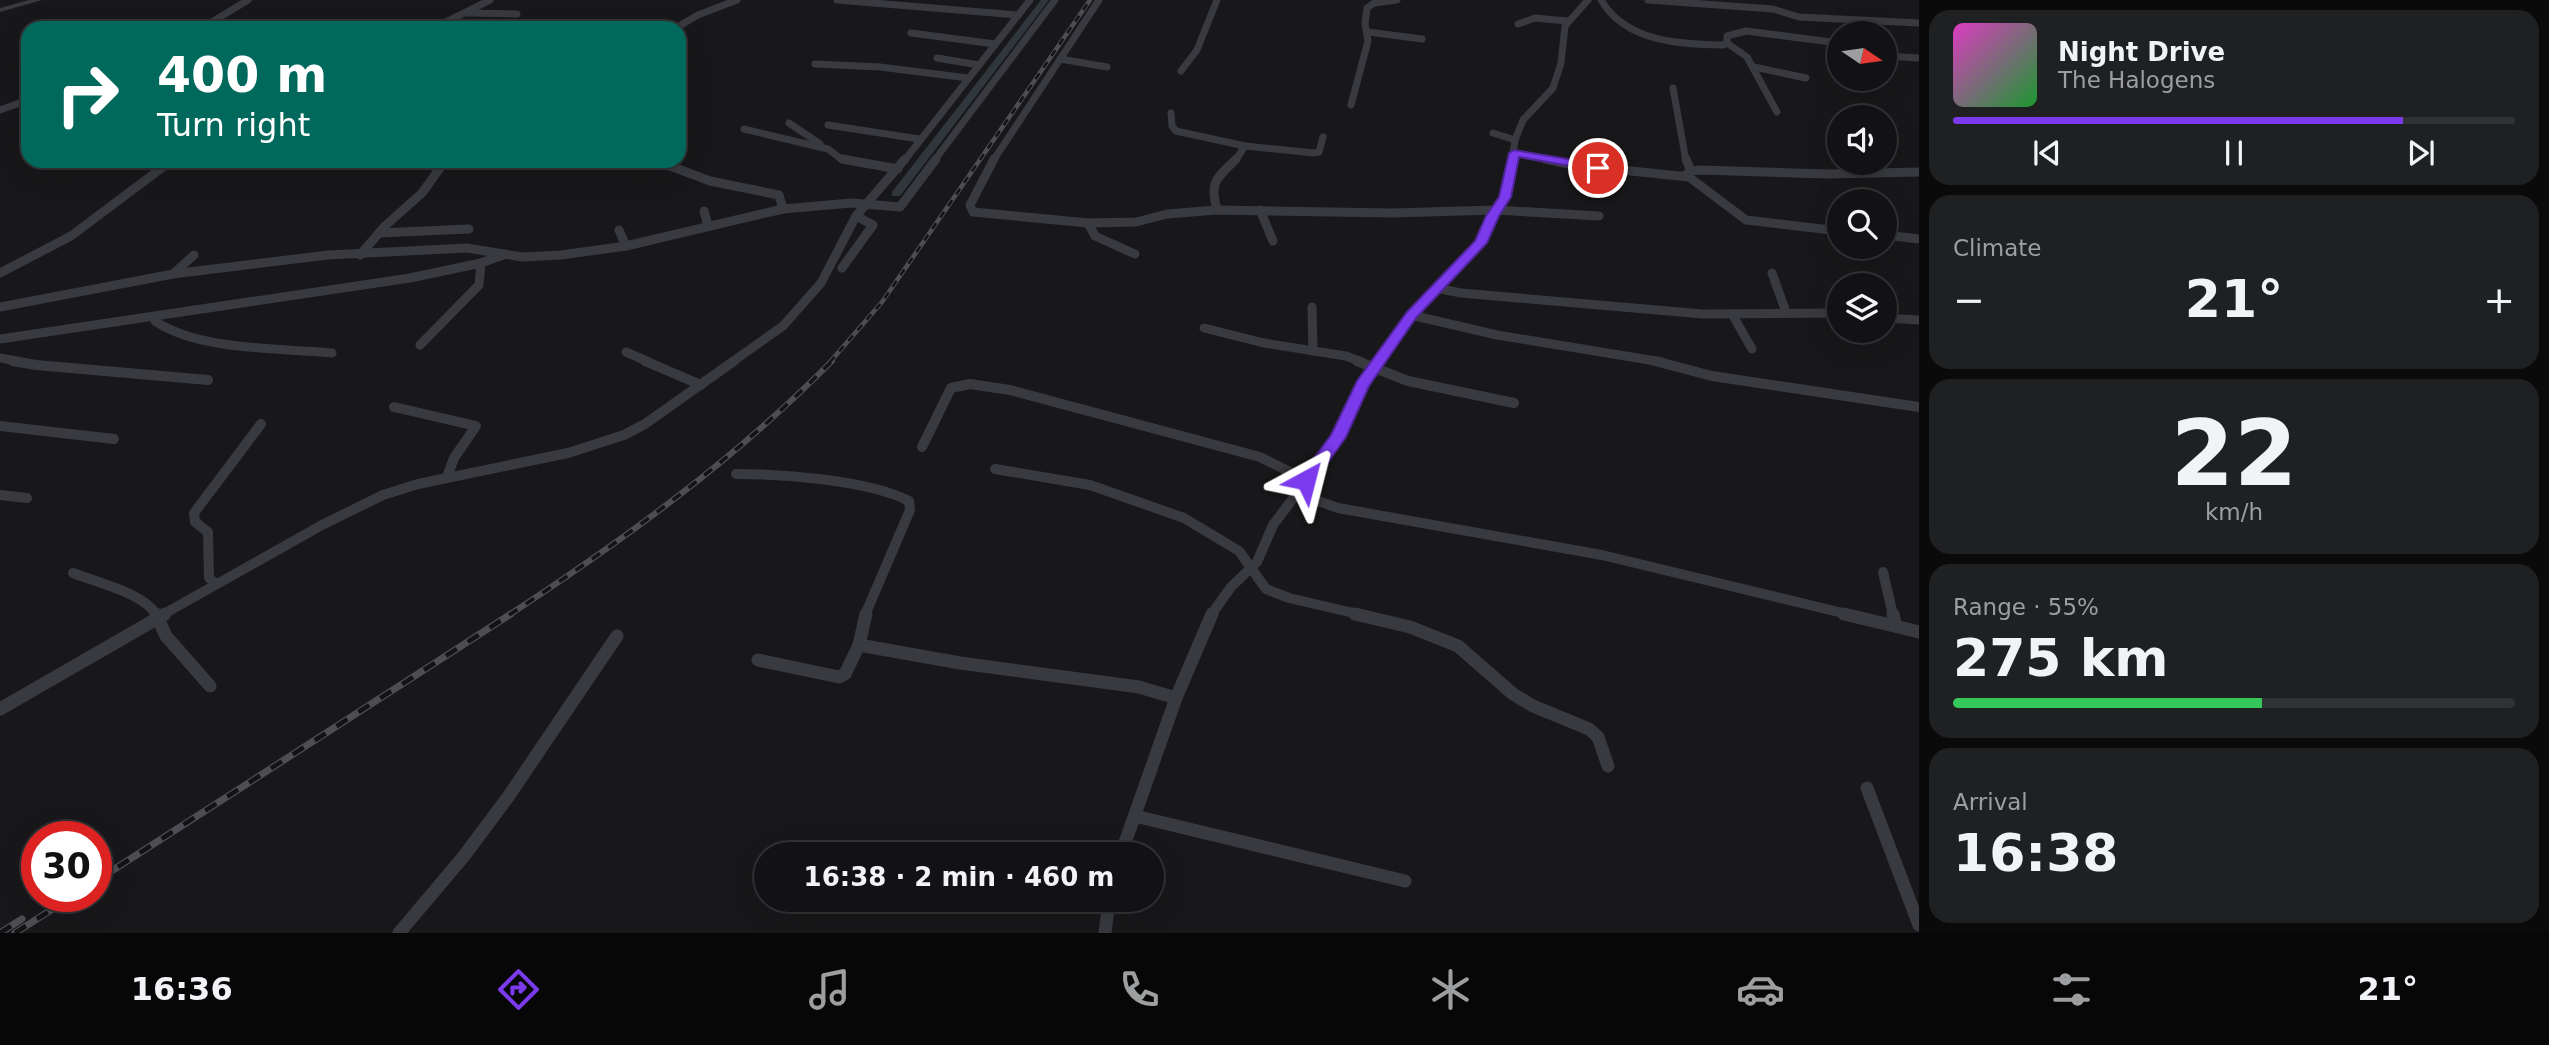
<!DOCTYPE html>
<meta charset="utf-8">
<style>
:root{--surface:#121214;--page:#1f2022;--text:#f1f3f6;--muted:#9c9ea0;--line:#313234;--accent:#7c3aed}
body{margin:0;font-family:"DejaVu Sans",sans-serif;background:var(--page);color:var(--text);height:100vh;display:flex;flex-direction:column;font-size:26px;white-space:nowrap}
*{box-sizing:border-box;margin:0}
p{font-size:23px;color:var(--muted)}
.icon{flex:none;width:38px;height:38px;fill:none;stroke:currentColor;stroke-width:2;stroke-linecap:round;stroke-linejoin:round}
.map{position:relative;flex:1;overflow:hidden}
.sheet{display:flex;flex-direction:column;gap:10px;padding:10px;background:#0a0a0b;width:630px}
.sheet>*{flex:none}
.guide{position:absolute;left:21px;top:21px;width:665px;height:147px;border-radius:21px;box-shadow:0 7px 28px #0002,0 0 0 2px var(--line);background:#00695c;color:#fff;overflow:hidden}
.needle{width:46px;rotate:103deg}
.fabs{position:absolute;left:1827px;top:21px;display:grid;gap:14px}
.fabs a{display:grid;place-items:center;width:70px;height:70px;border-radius:50%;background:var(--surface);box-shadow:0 7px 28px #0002,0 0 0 2px var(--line);font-size:35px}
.speed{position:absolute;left:21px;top:821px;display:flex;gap:14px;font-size:35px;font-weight:700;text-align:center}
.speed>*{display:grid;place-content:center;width:91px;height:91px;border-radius:50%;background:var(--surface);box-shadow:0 7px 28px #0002,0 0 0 2px var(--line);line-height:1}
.speed .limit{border:10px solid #d22;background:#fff;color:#111}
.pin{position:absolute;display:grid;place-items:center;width:60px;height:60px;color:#fff;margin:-30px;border:4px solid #fff;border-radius:50%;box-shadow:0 2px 7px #0007}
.me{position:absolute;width:77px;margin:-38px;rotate:38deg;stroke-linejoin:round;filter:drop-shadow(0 0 5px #0008)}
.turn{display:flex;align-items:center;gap:24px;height:147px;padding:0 21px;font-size:32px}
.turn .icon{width:91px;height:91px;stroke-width:2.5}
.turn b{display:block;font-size:49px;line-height:60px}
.big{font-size:52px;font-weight:800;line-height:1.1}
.sheet .card{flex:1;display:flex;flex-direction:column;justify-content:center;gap:10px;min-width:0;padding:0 24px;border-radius:21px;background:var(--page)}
.sheet .dial{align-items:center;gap:0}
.dial b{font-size:91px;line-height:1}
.song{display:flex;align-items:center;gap:21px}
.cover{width:84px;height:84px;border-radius:10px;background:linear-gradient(135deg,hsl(310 70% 55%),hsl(130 70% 35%))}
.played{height:7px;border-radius:4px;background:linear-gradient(90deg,var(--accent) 80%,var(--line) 80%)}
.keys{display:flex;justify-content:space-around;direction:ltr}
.heat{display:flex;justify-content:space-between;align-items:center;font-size:38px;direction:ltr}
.charge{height:10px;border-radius:5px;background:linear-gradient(90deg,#34c759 55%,var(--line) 0)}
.trip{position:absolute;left:754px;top:842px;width:410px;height:70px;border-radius:35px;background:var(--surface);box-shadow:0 7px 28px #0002,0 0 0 2px var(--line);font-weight:800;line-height:70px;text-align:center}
.dock{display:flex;height:112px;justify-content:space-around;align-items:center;background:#070708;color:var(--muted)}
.dock .icon{width:49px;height:49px}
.dock .active{color:var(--accent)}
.dock b{font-size:32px;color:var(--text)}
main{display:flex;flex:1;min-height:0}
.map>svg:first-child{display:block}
</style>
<main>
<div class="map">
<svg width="1919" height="933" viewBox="0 0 1919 933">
<rect width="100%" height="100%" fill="#18181a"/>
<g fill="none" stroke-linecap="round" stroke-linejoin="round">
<polygon fill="#2f373d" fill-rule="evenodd" points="1041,0 1049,0 900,196 892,196 892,192"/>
<g stroke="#393a3f" stroke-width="7">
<polyline points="837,0 1018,15"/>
<path d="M1601 0C1626 42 1678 44 1723 45L1727 43V36L1746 31 1839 43"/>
<polyline points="1648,0 1773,9 1799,17 1919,23"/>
<polyline points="467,13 517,14"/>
<polyline points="1518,24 1535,18 1567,21"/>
<polyline points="202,28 248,0"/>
<polyline points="434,28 490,0"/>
<polyline points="676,28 698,15 737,0"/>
<polyline points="1368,32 1422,39"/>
<polyline points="911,33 995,44"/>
<polyline points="1727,43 1747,57 1777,112"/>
<polyline points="1885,56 1919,58"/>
<polyline points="937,58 979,65"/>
<polyline points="1060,59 1107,67"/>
<polyline points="815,64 880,67 968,78"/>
<polyline points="1754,67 1806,78"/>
<polyline points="1181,71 1197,50 1217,0"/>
<polyline points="1673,88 1686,161"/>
<polyline points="1351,105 1368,41 1365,24 1367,8 1374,3 1397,0"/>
<polyline points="0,110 28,100"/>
<polyline points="1171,113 1172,126 1176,131 1245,146 1235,161"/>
<polyline points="789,123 820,144"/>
<polyline points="828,125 919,139"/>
<polyline points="744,129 828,149 841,159 852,161"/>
<polyline points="1493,133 1515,140"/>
<polyline points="1245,146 1314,153 1319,152 1323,137"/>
<polyline points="1514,153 1553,161"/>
<polyline points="904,161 1030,0"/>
<polyline points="934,161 1055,0"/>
<polyline points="993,161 1099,0"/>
<polyline points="1512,161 1515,140 1523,120 1553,88 1561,63 1565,26 1588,0"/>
</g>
<g stroke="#393a3f" stroke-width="9">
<polyline points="842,159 898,169"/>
<polyline points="994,159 970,205 973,212 1088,223 1136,222 1167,214 1217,210 1392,213 1496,210 1599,216"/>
<polyline points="1545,159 1573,165 1689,177 1746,220 1839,231"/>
<polyline points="1686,159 1691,171"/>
<polyline points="657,161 710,181 779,195 783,209"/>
<polyline points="1684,176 1691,171 1700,170 1827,174 1919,172"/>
<path d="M1217 210C1209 180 1217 179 1236 159"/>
<polyline points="1260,210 1273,241"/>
<polyline points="704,211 708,226"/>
<polyline points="1088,223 1095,236 1135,254"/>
<polyline points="619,230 626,246"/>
<polyline points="379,233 469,229"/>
<polyline points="1885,235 1919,239"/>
<polyline points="360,255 385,226 422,193 445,161"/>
<polyline points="842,268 873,225 856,216"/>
<polyline points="0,273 71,236 171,161"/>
<polyline points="1772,273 1786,312"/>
<polyline points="173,274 194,255"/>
<polyline points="1436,288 1461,293 1703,314 1839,313"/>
<polyline points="0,307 173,274 328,255 467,248 522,257 561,255 626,246 783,209 851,203 900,207 936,159"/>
<polyline points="1312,307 1313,351"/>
<polyline points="1732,314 1752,349"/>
<polyline points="1411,315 1497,335 1662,362"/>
<path d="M155 317V321C199 351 280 348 332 353"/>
<polyline points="1885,318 1919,320"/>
<polyline points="1204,328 1264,343 1346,356 1362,362"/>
<polyline points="0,339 410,278 481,263 506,254"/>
<polyline points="420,345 479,285 481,263"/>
<polyline points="626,352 649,362"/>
<polyline points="0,358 22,362"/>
<polyline points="732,362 783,326 821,283 856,216 905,159"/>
<polyline points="1377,362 1411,315 1481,243 1492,216 1507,192 1512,159"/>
</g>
<g stroke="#393a3f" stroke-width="10">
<polyline points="13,361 36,365 208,380"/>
<polyline points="645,361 701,385"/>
<polyline points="1357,361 1408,381 1514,403"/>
<polyline points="1655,361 1712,376 1919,407"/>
<polyline points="394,407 476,426 454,458 447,477"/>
<polyline points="0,426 114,439"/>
<polyline points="922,447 951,388 970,384 1010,390 1260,457 1306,480"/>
<polyline points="995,469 1090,485 1184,518 1239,551 1266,589 1289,598 1362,615"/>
<path d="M736 474C783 474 868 480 909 501L910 510 865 615"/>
<polyline points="1295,493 1338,508 1602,555 1851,615"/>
<polyline points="0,495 27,498"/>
<polyline points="1883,572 1893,615"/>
<path d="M73 573C96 582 146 594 156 615"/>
<polyline points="216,584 209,578 208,532 195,522 194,513 261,424"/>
<polyline points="162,615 322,525 383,495 418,484 568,453 624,435 645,424 734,361"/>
<polyline points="1211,615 1231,587 1257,562 1273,525 1328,452 1378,361"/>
</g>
<g stroke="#393a3f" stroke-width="13">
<polyline points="156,614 166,636 210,686"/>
<polyline points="866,614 859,645 960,663 1139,687 1176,698"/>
<polyline points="1355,614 1410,627 1458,646 1513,694 1533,706 1589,729 1598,737 1608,766"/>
<polyline points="1844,614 1919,632"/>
<polyline points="1893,614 1896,626"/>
<polyline points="758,660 839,677 845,674 859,645"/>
<polyline points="0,709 165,614"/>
<polyline points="1867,788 1919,925"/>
<polyline points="1135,816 1405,881"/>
<polyline points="929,854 939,851 957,854"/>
<polyline points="1121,854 1176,698 1212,614"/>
<polyline points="399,933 464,856 508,797 617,636"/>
<polyline points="1105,933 1109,900"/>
</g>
<polygon fill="#393a3f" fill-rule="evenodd" points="29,0 42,0 0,12 0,8"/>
<defs>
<polyline id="rail-far2" points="830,362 882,302 1090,0"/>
<path id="rail-far1" d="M509 615C625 539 734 460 832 361"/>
<g id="rail">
<polyline points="96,881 511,614"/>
<polyline points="0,933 22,919"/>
<polyline points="15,933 73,896"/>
</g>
</defs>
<use href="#rail-far2" stroke="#4d4e54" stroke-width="4.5"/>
<use href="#rail-far1" stroke="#4d4e54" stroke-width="6"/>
<use href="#rail" stroke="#4d4e54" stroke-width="7"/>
<use href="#rail-far2" stroke="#131315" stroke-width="2.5" stroke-dasharray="7" stroke-linecap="butt"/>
<use href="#rail-far1" stroke="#131315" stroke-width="3.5" stroke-dasharray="10" stroke-linecap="butt"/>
<use href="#rail" stroke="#131315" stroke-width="4.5" stroke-dasharray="13" stroke-linecap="butt"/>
</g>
<polygon fill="#7c3aed" stroke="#51269a" stroke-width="2" points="1514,150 1598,164 1604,168 1598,171 1519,157 1511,197 1499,216 1487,243 1416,318 1369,386 1346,437 1312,485 1300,485 1298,480 1331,435 1357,381 1407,312 1475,241 1486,216 1499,197 1509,153"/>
</svg>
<div class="fabs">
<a><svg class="needle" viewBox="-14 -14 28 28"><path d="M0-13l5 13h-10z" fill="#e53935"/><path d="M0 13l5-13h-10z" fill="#9c9ea0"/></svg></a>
<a><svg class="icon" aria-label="sound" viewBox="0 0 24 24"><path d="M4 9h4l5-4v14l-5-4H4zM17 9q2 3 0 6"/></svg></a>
<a><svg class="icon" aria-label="search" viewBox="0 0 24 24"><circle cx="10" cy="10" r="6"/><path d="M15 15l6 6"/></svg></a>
<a><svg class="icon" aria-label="layers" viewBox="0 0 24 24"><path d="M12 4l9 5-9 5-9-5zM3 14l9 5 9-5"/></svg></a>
</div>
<div class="speed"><div class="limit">30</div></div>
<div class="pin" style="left:1598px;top:168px;background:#d93025"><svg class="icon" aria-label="arrive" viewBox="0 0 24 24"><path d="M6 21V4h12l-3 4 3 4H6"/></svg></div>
<svg class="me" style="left:1306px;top:480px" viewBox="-20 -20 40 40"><path d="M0-17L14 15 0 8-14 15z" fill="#7c3aed" stroke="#fff" stroke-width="4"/></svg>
<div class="trip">16:38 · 2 min · 460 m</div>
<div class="guide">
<div class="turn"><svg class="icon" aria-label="right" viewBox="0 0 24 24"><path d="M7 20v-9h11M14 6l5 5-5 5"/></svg><div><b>400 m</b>Turn right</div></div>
</div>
</div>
<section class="sheet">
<div class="card">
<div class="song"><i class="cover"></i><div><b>Night Drive</b><p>The Halogens</p></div></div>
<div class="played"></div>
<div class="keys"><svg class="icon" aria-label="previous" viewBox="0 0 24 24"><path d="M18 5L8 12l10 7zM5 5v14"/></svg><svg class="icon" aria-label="pause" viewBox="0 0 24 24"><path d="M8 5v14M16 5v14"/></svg><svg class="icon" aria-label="next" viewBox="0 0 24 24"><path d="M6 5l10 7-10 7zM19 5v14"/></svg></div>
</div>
<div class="card"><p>Climate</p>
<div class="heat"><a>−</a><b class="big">21°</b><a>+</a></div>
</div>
<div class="card dial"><b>22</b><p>km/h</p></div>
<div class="card"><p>Range · 55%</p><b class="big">275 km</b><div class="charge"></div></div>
<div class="card"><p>Arrival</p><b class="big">16:38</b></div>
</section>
</main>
<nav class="dock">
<b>16:36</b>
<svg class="icon active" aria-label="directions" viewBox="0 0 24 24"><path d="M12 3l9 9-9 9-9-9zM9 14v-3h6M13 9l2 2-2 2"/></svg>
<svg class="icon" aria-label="music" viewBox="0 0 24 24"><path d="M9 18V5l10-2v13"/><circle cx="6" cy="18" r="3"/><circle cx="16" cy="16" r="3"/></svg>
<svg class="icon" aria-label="phone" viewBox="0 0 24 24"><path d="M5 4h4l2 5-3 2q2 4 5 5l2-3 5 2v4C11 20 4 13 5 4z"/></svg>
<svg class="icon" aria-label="climate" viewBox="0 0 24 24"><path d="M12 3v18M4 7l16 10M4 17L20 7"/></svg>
<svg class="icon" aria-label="car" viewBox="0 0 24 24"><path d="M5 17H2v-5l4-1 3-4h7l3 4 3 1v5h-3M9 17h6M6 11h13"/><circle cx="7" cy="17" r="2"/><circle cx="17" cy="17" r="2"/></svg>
<svg class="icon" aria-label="filters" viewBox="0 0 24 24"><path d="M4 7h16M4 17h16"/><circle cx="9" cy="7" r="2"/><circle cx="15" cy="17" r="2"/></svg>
<b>21°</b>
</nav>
